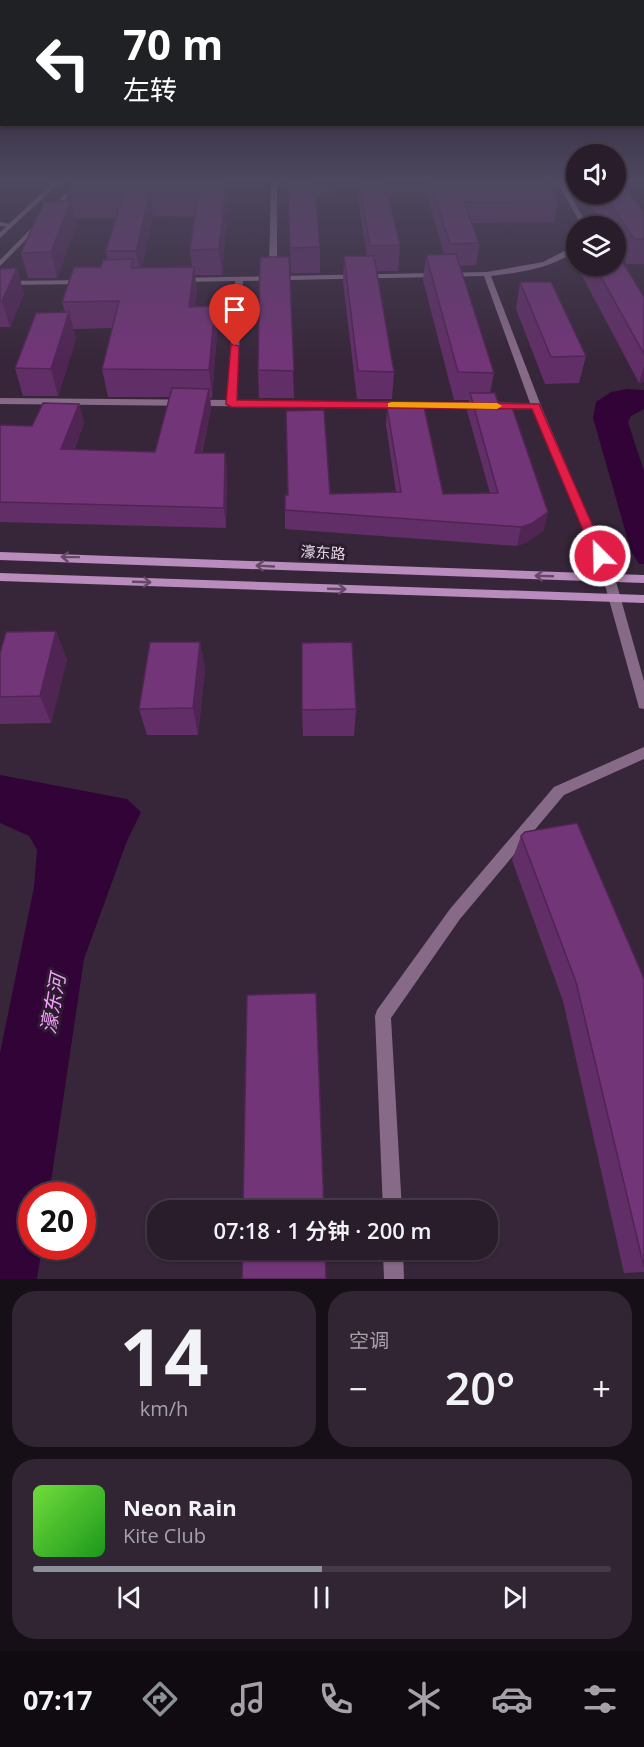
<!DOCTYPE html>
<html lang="zh">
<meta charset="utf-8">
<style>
:root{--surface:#291c2b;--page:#312533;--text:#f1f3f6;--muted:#a5a1a9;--line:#453a47;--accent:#8c9099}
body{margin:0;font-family:"Open Sans","Noto Sans SC",sans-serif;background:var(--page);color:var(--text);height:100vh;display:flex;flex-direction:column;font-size:22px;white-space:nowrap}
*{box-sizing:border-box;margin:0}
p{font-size:20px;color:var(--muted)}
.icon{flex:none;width:33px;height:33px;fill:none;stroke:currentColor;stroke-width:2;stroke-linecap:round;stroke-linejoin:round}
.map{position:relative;height:1279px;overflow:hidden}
.sheet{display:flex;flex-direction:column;gap:12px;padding:12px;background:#170f18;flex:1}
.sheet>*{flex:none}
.guide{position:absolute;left:0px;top:0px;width:645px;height:126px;box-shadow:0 2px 4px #0004,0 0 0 2px var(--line);background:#202124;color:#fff;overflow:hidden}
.tools{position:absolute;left:566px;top:144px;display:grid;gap:12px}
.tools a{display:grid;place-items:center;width:60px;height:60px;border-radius:50%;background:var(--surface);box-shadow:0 2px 4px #0004,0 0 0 2px var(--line);font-size:30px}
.speed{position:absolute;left:18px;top:1182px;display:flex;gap:12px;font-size:30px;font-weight:700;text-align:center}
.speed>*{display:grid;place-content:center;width:78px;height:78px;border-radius:50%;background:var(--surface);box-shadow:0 2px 4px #0004,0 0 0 2px var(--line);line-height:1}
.speed .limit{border:9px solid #d22;background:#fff;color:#111}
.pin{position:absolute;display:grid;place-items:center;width:51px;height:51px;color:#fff;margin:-62px -26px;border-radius:50% 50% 50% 0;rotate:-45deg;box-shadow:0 0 6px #0007}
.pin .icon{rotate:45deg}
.me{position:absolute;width:66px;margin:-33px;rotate:337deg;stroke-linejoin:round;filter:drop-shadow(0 0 4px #0008)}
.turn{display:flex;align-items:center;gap:21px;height:126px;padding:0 24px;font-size:27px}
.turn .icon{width:78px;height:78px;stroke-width:2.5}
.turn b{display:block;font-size:42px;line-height:51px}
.big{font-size:45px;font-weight:600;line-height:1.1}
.sheet .card{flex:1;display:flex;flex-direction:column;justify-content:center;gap:9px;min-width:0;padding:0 21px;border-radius:24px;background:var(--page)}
.sheet .dial{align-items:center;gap:0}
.dial b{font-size:78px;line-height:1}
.song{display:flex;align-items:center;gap:18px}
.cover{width:72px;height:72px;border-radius:9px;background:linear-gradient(135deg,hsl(100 70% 55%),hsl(120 70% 35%))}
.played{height:6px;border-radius:3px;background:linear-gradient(90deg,var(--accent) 50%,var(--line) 50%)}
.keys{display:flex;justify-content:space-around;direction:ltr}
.heat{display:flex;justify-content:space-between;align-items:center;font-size:33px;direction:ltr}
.sheet .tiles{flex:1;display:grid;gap:12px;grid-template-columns:1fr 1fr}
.card:last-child{grid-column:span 2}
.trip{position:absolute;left:147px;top:1200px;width:351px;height:60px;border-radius:24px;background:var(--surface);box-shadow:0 2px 4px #0004,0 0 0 2px var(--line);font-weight:600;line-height:60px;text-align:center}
.menu{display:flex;height:96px;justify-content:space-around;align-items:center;background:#100b11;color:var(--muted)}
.menu .icon{width:42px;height:42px}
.menu .selected{color:var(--accent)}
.menu b{font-size:27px;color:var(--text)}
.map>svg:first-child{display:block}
</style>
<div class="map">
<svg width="644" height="1279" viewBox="0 0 644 1279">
<rect width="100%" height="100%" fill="#372639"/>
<g fill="#320337">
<polygon points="627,389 644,390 644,409 631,416 628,422 644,471 644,564 639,564 631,551 593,418 596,402 611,392"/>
<polygon points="0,775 127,799 141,812 127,841 84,959 49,1195 32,1196 32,1246 42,1247 37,1279 0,1279 0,1053 34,887 37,850 29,836 0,823"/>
</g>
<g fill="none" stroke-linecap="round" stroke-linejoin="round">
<g fill="#866a88" fill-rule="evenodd">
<polygon points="77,182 83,182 0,266 0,260"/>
<polygon points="271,182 277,182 277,271 273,273 269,271"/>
<polygon points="557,182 563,182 588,226 582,226"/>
<polygon points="0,222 14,225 11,227 0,226"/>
<path d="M576 245V250C552 269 521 272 491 276L541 406 615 578 609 582 603 578 533 409 0 404V398L227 400 235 281 181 282 177 280 178 278 487 272 543 262ZM484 276 530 403 236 400 243 281Z"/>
<polygon points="89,280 90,282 86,284 0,285 0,281"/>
</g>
<g fill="#866a88" fill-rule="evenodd">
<polygon points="54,182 60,182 0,238 0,232"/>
<polygon points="609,574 615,578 644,681 644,709 639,708 638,704 603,578"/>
<polygon points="644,747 644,759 564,795 460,919 391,1018 402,1210 383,1210 375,1016 377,1010 450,909 554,787"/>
<polygon points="383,1250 403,1250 404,1279 384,1279"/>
</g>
<g fill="#b88cbc" fill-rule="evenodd">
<polygon points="0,552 644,575 644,583 0,560"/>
<polygon points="0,573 644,595 644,603 0,581"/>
</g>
</g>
<g fill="#622e67" fill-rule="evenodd">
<path d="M230 182 222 275H195L197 293 195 307 217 333 212 398H210L211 408 202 453H225L227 473 226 528 0 522V425L32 426 79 404 84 423 74 450 155 452 170 397H108L102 369 112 328 73 329 76 339 58 396H23L15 368 65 312 62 302 101 267 107 260 106 251 116 218H74L76 226 57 278H28L21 253 69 201 67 194ZM153 216 195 217 190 250 192 267 142 268Z"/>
<polygon points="288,182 334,182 334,195 315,195 320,247 320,273 291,273"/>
<polygon points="358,182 548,182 558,201 554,222 472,223 479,243 476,265 459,266 494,373 490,393 500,408 548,512 543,531 527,542 517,546 285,529 285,510 330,494 396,492 386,425 387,407 443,494 490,493 467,411 469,400 454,400 423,280 426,255 444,254 426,193 388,194 400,245 398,271 376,271 394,372 392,399 357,399 343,282 344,256 367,256 358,201"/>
<polygon points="584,194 615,194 644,212 644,264 627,264 615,245 615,226 604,226"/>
<polygon points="289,257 294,398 259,398 258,370"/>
<polygon points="579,266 615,266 644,297 644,382 639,383 578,268"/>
<polygon points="17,268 24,294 10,327 0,327 0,269"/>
<polygon points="520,282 586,356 579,383 545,384 516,309"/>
<polygon points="200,642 205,669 198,735 147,735 139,709"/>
<polygon points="0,653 67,659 51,723 0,724"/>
<polygon points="356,709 354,736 303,736 302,710"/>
<polygon points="521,836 644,980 644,1272 624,1273 563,1001 512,860"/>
</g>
<g fill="#502554">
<polygon points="226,182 230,182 222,275 219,249"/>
<polygon points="150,192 153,216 140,276 136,251"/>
<polygon points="71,201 76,226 57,278 51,252"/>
<polygon points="194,267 197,293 192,333 189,307"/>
<polygon points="17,268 24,294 10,327 2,301"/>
<polygon points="215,306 217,333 212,398 209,370"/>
<polygon points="69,312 76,339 58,396 51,369"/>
<polygon points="644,366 644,382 639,383"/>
<polygon points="209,389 211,408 197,472 195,453"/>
<polygon points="79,404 84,423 66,469 61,449"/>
<polygon points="225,453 227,473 226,528 224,508"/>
<polygon points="548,512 543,531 527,542 517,546 521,527"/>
<polygon points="56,631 67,659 51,723 40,696"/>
<polygon points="200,642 205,669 198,735 193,708"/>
</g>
<g fill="#723578" stroke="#502554" stroke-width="1.5">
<polygon points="73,182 226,182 219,249 190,250 198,193 150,192 136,251 106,251 123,194 67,194"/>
<polygon points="288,182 314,182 320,247 290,248"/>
<polygon points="359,182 385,182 400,245 370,246"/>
<polygon points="430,182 548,182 558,201 464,202 479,243 450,244"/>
<polygon points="615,182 622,182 644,212 644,239 634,239 604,194 615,194"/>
<polygon points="71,201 51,252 21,253 44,202"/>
<polygon points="615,250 644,297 644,354 595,266 615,266"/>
<polygon points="456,254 494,373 458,372 426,255"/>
<polygon points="344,256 374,256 394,372 358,371"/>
<polygon points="260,257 289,257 294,371 258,370"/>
<polygon points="133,259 131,268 194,267 189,307 215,306 209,370 102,369 119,301 62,302 74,267 101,267 103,260"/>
<polygon points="17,268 2,301 0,301 0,269"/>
<polygon points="520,282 551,282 586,356 551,357"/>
<polygon points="69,312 51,369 15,368 36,313"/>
<polygon points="172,388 209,389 195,453 225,453 224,508 0,502 0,425 32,426 43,403 79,404 61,449 155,452"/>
<polygon points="470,393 495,393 500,408 512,407 548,512 531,524 521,527 285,510 285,495 288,495 286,411 324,410 330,494 401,492 387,407 424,407 443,494 498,493"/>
<polygon points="56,631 40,696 0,697 0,653 6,632"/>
<polygon points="150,642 200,642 193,708 139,709"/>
<polygon points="352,642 356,709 302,710 302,643"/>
<polygon points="577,823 642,974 644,980 644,1267 576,982 521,836 525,832"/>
<polygon points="316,993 324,1210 243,1210 247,995"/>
<polygon points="243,1250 325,1250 326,1279 242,1279"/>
</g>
<defs><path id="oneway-shaft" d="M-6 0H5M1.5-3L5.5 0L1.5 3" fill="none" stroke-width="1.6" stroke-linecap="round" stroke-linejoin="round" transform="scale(1.5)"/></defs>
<g stroke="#654967">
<use href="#oneway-shaft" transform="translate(70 557) rotate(-179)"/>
<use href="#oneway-shaft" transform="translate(265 566) rotate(-177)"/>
<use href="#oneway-shaft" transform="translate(544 576) rotate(-178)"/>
<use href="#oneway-shaft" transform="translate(142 582) rotate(2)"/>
<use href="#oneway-shaft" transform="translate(337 589) rotate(2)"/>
</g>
<linearGradient id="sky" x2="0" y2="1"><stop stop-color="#1e151f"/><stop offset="0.5" stop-color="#4d475f"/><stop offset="1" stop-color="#4d475f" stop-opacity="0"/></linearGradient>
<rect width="644" height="361" fill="url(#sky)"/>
<polygon fill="#e11d48" stroke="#92132f" stroke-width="1.5" points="231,344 239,346 237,400 539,404 606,556 600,561 594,556 532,409 231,407 226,404"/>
<polygon fill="#f59e0b" points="392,402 497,403 502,406 497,409 388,407 388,403"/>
<g text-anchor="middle" stroke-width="6" stroke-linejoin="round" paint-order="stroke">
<g font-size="15" fill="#e5d9e6" stroke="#2d1c2f">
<text transform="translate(323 553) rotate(3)" y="5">濠东路</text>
</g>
<g font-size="20" font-style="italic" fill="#f59ffc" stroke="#2d1c2f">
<text transform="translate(53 1004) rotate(-80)" y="7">濠东河</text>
</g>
</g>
</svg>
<div class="tools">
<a><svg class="icon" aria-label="sound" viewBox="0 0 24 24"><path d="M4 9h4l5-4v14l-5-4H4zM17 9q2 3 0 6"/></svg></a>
<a><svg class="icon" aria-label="layers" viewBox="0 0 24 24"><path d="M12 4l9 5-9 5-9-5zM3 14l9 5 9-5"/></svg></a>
</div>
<div class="speed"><div class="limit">20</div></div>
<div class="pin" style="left:235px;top:346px;background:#d93025"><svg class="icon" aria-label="arrive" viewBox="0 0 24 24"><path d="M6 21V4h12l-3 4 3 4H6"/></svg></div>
<svg class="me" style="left:600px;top:556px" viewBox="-20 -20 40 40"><circle r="17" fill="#e11d48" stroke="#fff" stroke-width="3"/><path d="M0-11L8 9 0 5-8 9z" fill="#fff"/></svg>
<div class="trip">07:18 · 1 分钟 · 200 m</div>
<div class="guide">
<div class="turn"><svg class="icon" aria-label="left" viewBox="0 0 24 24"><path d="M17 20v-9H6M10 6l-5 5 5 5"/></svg><div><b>70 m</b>左转</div></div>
</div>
</div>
<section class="sheet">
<div class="tiles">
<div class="card dial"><b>14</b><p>km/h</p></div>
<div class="card"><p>空调</p>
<div class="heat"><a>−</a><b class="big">20°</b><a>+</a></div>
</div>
<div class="card">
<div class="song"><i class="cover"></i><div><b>Neon Rain</b><p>Kite Club</p></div></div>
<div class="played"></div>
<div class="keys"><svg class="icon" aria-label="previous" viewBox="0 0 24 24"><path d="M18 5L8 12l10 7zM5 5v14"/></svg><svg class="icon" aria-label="pause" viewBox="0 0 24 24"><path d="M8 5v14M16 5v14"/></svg><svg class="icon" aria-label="next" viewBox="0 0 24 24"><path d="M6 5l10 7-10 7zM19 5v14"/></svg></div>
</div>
</div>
</section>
<nav class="menu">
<b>07:17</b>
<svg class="icon selected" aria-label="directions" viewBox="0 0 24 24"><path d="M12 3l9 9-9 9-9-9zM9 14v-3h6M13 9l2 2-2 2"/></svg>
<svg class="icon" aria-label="music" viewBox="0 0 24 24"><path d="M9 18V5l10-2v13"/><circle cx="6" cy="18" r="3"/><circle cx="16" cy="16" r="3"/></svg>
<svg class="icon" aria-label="phone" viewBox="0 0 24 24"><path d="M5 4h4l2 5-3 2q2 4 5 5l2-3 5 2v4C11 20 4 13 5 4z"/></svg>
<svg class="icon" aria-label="climate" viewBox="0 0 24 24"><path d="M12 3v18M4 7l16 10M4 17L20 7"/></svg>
<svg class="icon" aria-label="car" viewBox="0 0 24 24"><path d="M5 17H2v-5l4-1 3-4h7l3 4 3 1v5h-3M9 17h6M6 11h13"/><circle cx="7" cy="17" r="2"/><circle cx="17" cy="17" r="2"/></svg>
<svg class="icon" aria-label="filters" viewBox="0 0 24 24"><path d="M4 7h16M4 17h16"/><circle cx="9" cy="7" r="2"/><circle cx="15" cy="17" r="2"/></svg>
</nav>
